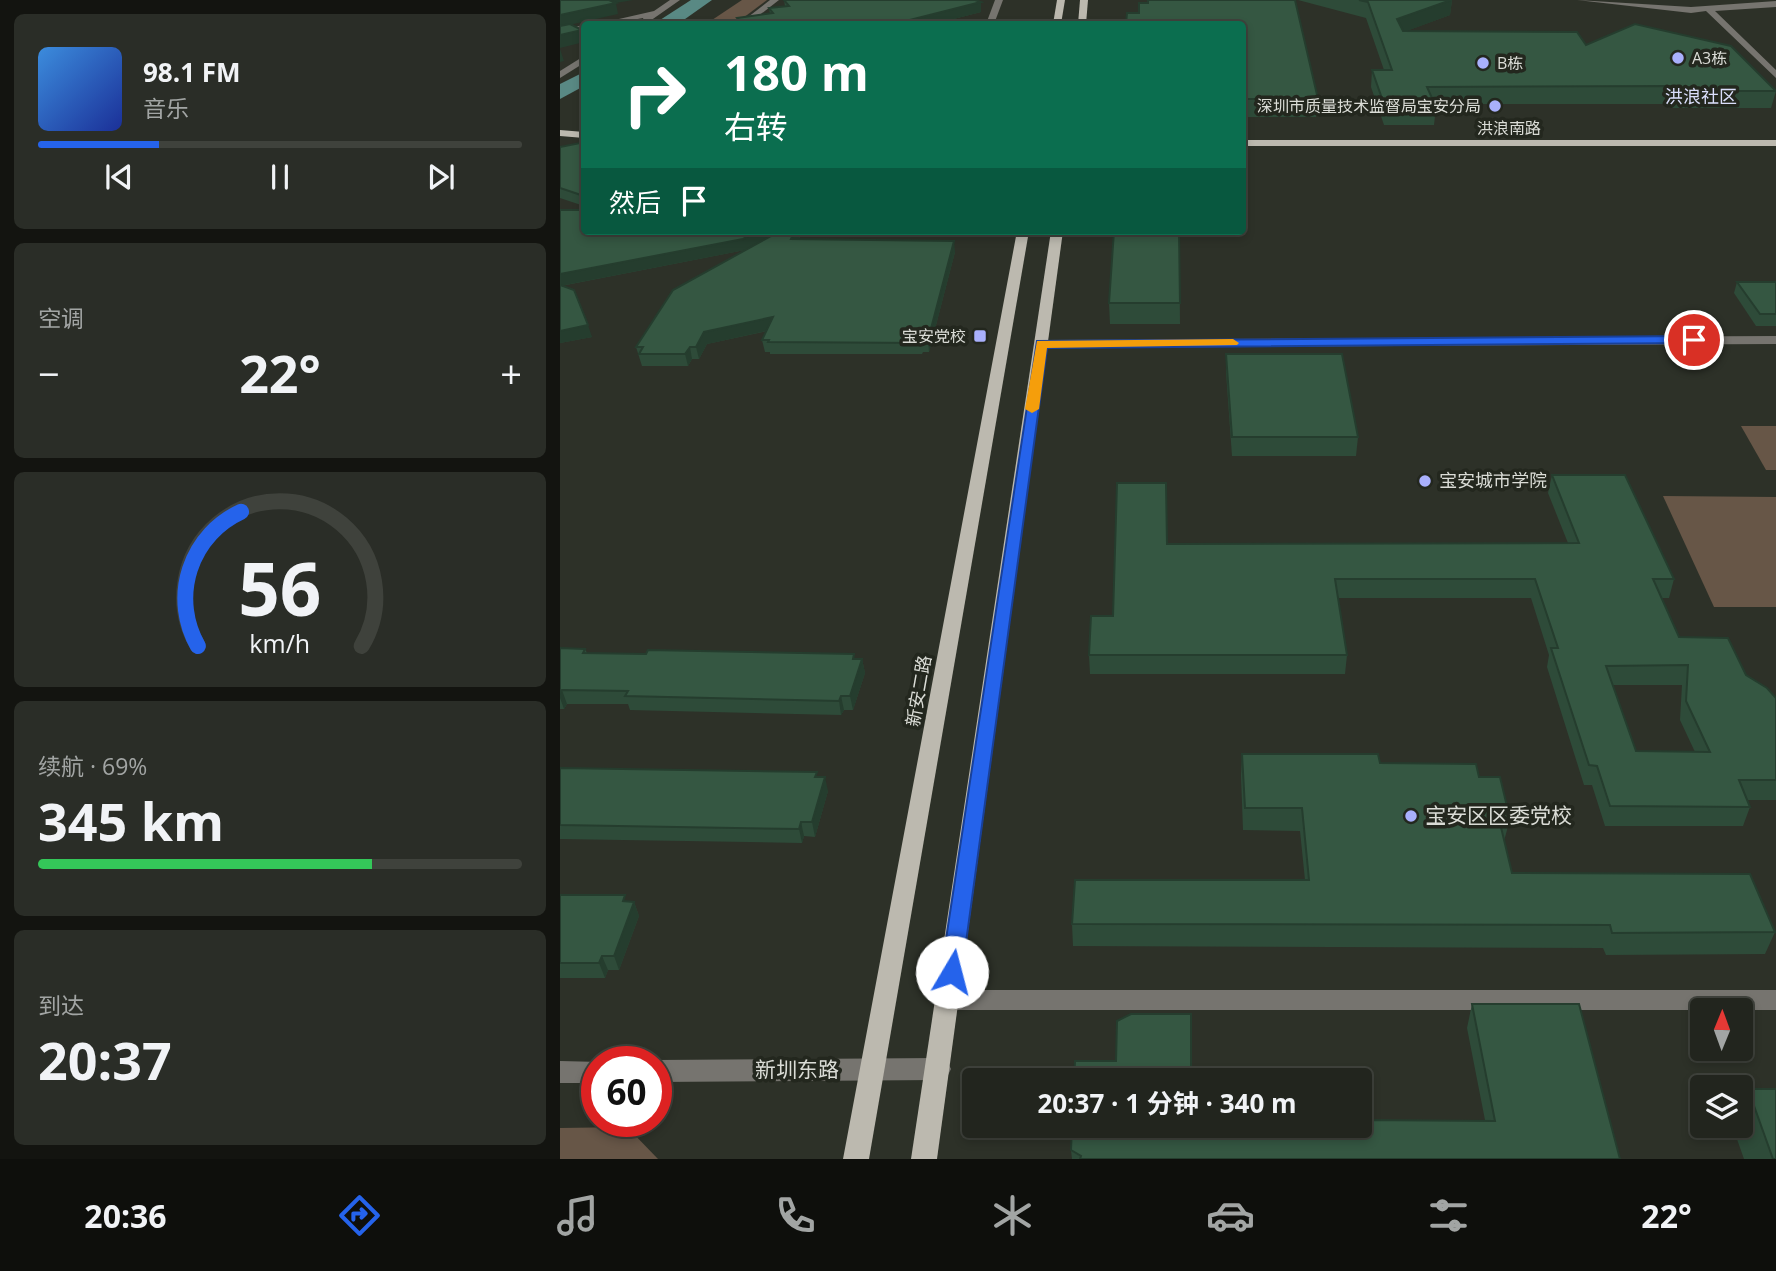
<!DOCTYPE html>
<html lang="zh">
<meta charset="utf-8">
<style>
:root{--surface:#22251e;--page:#2a2d27;--text:#f1f3f6;--muted:#a2a5a4;--line:#3f423c;--accent:#2563eb}
body{margin:0;font-family:"Open Sans","Noto Sans SC",sans-serif;background:var(--page);color:var(--text);height:100vh;display:flex;flex-direction:column;font-size:26px;white-space:nowrap}
*{box-sizing:border-box;margin:0}
p{font-size:23px;color:var(--muted)}
.icon{flex:none;width:38px;height:38px;fill:none;stroke:currentColor;stroke-width:2;stroke-linecap:round;stroke-linejoin:round}
.map{position:relative;flex:1;overflow:hidden}
.sheet{display:flex;flex-direction:column;gap:14px;padding:14px;background:#131410;width:560px}
.sheet>*{flex:none}
.banner{position:absolute;left:21px;top:21px;width:665px;height:214px;border-radius:7px;box-shadow:0 4px 10px #0003,0 0 0 2px var(--line);background:#0b6e4f;color:#fff;overflow:hidden}
.needle{width:46px;rotate:1deg}
.controls{position:absolute;left:1130px;top:998px;display:grid;gap:14px}
.controls a{display:grid;place-items:center;width:63px;height:63px;border-radius:7px;background:var(--surface);box-shadow:0 4px 10px #0003,0 0 0 2px var(--line);font-size:35px}
.speed{position:absolute;left:21px;top:1046px;display:flex;gap:14px;font-size:35px;font-weight:700;text-align:center}
.speed>*{display:grid;place-content:center;width:91px;height:91px;border-radius:50%;background:var(--surface);box-shadow:0 4px 10px #0003,0 0 0 2px var(--line);line-height:1}
.speed .limit{border:10px solid #d22;background:#fff;color:#111}
.pin{position:absolute;display:grid;place-items:center;width:60px;height:60px;color:#fff;margin:-30px;border:4px solid #fff;border-radius:50%;box-shadow:0 2px 7px #0007}
.me{position:absolute;width:77px;margin:-38px;rotate:8deg;stroke-linejoin:round;filter:drop-shadow(0 0 5px #0008)}
.turn{display:flex;align-items:center;gap:24px;height:147px;padding:0 28px;font-size:32px}
.turn .icon{width:91px;height:91px;stroke-width:2.5}
.turn b{display:block;font-size:49px;line-height:60px}
.then{display:flex;align-items:center;height:66px;padding:0 28px;background:#0003;gap:14px;font-size:26px}
.big{font-size:52px;font-weight:700;line-height:1.1}
.sheet .card{flex:1;display:flex;flex-direction:column;justify-content:center;gap:10px;min-width:0;padding:0 24px;border-radius:10px;background:var(--page)}
.sheet .dial{align-items:center;gap:0}
.dial svg{height:182px;overflow:visible;fill:none;stroke:var(--line);stroke-width:7;stroke-linecap:round;text-anchor:middle}
.dial text{fill:var(--text);stroke:none}
.song{display:flex;align-items:center;gap:21px}
.cover{width:84px;height:84px;border-radius:10px;background:linear-gradient(135deg,hsl(210 70% 55%),hsl(230 70% 35%))}
.played{height:7px;border-radius:4px;background:linear-gradient(90deg,var(--accent) 25%,var(--line) 25%)}
.keys{display:flex;justify-content:space-around;direction:ltr}
.heat{display:flex;justify-content:space-between;align-items:center;font-size:38px;direction:ltr}
.charge{height:10px;border-radius:5px;background:linear-gradient(90deg,#34c759 69%,var(--line) 0)}
.trip{position:absolute;left:402px;top:1068px;width:410px;height:70px;border-radius:7px;background:var(--surface);box-shadow:0 4px 10px #0003,0 0 0 2px var(--line);font-weight:700;line-height:70px;text-align:center}
.menu{display:flex;height:112px;justify-content:space-around;align-items:center;background:#0e0f0c;color:var(--muted)}
.menu .icon{width:49px;height:49px}
.menu .selected{color:var(--accent)}
.menu b{font-size:32px;color:var(--text)}
main{display:flex;flex:1;min-height:0}
.map>svg:first-child{display:block}
</style>
<main>
<section class="sheet">
<div class="card">
<div class="song"><i class="cover"></i><div><b>98.1 FM</b><p>音乐</p></div></div>
<div class="played"></div>
<div class="keys"><svg class="icon" aria-label="previous" viewBox="0 0 24 24"><path d="M18 5L8 12l10 7zM5 5v14"/></svg><svg class="icon" aria-label="pause" viewBox="0 0 24 24"><path d="M8 5v14M16 5v14"/></svg><svg class="icon" aria-label="next" viewBox="0 0 24 24"><path d="M6 5l10 7-10 7zM19 5v14"/></svg></div>
</div>
<div class="card"><p>空调</p>
<div class="heat"><a>−</a><b class="big">22°</b><a>+</a></div>
</div>
<div class="card dial"><svg viewBox="0 0 100 80">
<path d="M14 69A42 42 0 1 1 86 69"/>
<path d="M14 69A42 42 0 0 1 33 10" stroke="#2563eb"/>
<text x="50" y="56" font-size="32" font-weight="700">56</text>
<text x="50" y="72" font-size="11">km/h</text>
</svg></div>
<div class="card"><p>续航 · 69%</p><b class="big">345 km</b><div class="charge"></div></div>
<div class="card"><p>到达</p><b class="big">20:37</b></div>
</section>
<div class="map">
<svg width="1216" height="1159" viewBox="0 0 1216 1159">
<rect width="100%" height="100%" fill="#2d3128"/>
<g fill="#675647">
<polygon points="182,0 207,0 175,24 146,24"/>
<polygon points="1181,426 1216,426 1216,470 1206,470"/>
<polygon points="1103,496 1216,497 1216,607 1154,607"/>
<polygon points="67,1127 98,1159 0,1159 0,1128"/>
</g>
<g fill="none" stroke-linecap="round" stroke-linejoin="round">
<g fill="#598984" fill-rule="evenodd">
<polygon points="131,0 152,0 118,24 97,24 100,20"/>
<polygon points="24,72 24,86 0,99 0,84"/>
</g>
<g fill="#76746f" fill-rule="evenodd">
<polygon points="110,0 120,0 90,21 84,21 83,18 51,24 37,24 94,11"/>
<polygon points="210,0 219,0 188,24 179,24"/>
<polygon points="435,0 443,0 434,24 426,24"/>
<polygon points="1017,0 1131,7 1216,1 1216,7 1155,11 1216,70 1216,78 1146,11 1131,13"/>
<polygon points="24,25 24,30 0,36 0,30"/>
<polygon points="24,56 24,63 0,78 0,71"/>
<polygon points="1216,336 1216,344 481,348 474,344 481,340"/>
<polygon points="388,990 1216,990 1216,1010 388,1010 379,1007 376,1000 379,993"/>
<polygon points="378,1058 387,1061 391,1069 387,1077 378,1080 96,1082 96,1062 89,1062 96,1060"/>
<polygon points="0,1061 41,1062 37,1062 37,1083 0,1083"/>
</g>
<g fill="#bcb9af" fill-rule="evenodd">
<polygon points="497,0 505,0 501,24 493,24"/>
<polygon points="520,0 528,0 526,24 518,24"/>
<polygon points="0,130 24,132 24,138 0,136"/>
<rect x="682" y="140" width="534" height="6"/>
<polygon points="457,231 469,231 309,1159 283,1159"/>
<polygon points="491,231 503,231 377,1159 351,1159"/>
</g>
</g>
<g fill="#2e4b39" fill-rule="evenodd">
<polygon points="224,0 421,2 421,12 374,24 178,24 177,18 210,14 209,8 225,6"/>
<polygon points="738,0 892,0 890,15 846,31 1026,45 1216,91 1211,108 1111,108 1108,104 874,104 876,107 874,125 824,125 811,87 812,70 824,70 806,18"/>
<polygon points="682,24 758,99 756,117 682,117"/>
<polygon points="0,147 24,147 24,206 0,198"/>
<polygon points="0,210 24,231 243,231 239,239 395,252 369,352 363,352 362,354 210,354 210,352 205,352 202,340 207,331 147,344 139,359 132,359 128,366 82,366 76,347 185,250 1,286 32,337 0,343"/>
<polygon points="619,231 620,324 550,324 549,303"/>
<polygon points="1177,282 1216,282 1216,326 1196,326 1174,293"/>
<polygon points="666,354 798,437 796,456 672,456 666,372"/>
<path d="M992 475 1114 579 1109 598H1102L1119 637 1186 675 1216 698V800H1187L1190 807 1183 826H1045L1032 785H1024L987 667 989 655 971 598H778L787 655 785 674H530L529 655 553 616 607 544 1008 543 988 493ZM1053 685H1122L1120 720 1135 752 1076 751Z"/>
<polygon points="0,648 25,649 27,653 302,659 305,673 293,710 284,710 281,715 70,710 68,704 7,704 4,709 0,709"/>
<polygon points="682,754 820,763 919,777 950,819 944,841 952,873 1215,932 1205,954 1046,955 1043,948 513,946 512,924 745,880 740,831 683,830 681,776"/>
<polygon points="0,768 258,777 268,791 255,837 244,836 242,843 0,839"/>
<polygon points="0,895 74,902 79,916 59,970 48,970 45,978 0,978"/>
<polygon points="912,1004 1060,1159 512,1159 511,1150 925,1120 907,1028"/>
<polygon points="1188,1089 1216,1159 1184,1159 1172,1125 1181,1125 1181,1104"/>
</g>
<g fill="#253d2e">
<polygon points="38,0 73,0 56,3 58,14 0,27 0,15"/>
<polygon points="892,0 890,15 836,35 837,19"/>
<polygon points="421,2 421,12 374,24 334,24"/>
<polygon points="22,30 24,42 0,48 0,35"/>
<polygon points="0,49 4,61 0,62"/>
<polygon points="198,231 220,231 185,250 0,286 0,274"/>
<polygon points="235,231 243,231 233,250 231,239"/>
<polygon points="394,241 395,252 369,352 368,340"/>
<polygon points="213,317 215,329 147,344 139,359 136,347 144,332"/>
<polygon points="28,325 32,337 0,343 0,331"/>
<polygon points="130,347 132,359 128,366 125,354"/>
<polygon points="302,659 305,673 293,710 290,696"/>
<polygon points="2,690 7,704 4,709 0,698 0,693"/>
<polygon points="281,696 284,710 281,715 279,701"/>
<polygon points="265,777 268,791 255,837 252,822"/>
<polygon points="241,822 244,836 242,843 239,829"/>
<polygon points="74,902 79,916 59,970 54,956"/>
<polygon points="42,956 48,970 45,978 39,963"/>
</g>
<g fill="#355742" stroke="#253d2e" stroke-width="2" fill-rule="evenodd">
<polygon points="0,0 49,0 56,3 0,15"/>
<polygon points="224,0 415,0 421,2 334,24 182,24 177,18 213,13 209,8 229,6"/>
<polygon points="588,0 735,0 758,99 682,99 682,24 566,24 567,13 579,13 579,3 588,3"/>
<polygon points="799,0 891,0 837,19 843,31 1017,32 1026,45 1075,24 1171,46 1216,91 1115,91 1111,86 867,87 876,107 825,107 812,70 832,70 808,2"/>
<polygon points="10,24 22,30 0,35 0,26"/>
<polygon points="20,143 23,147 24,147 24,196 0,188 0,147"/>
<polygon points="0,210 24,210 24,231 198,231 183,239 0,274"/>
<polygon points="220,231 235,231 231,239 394,241 368,340 362,340 361,343 208,342 209,340 202,340 213,317 144,332 136,347 130,347 125,354 79,354 83,347 76,347 113,290"/>
<polygon points="554,231 619,231 620,303 549,303"/>
<polygon points="1177,282 1216,282 1216,314 1200,314"/>
<polygon points="0,285 14,290 28,325 0,331"/>
<polygon points="666,354 782,354 798,437 672,437"/>
<path d="M992 475H1065L1114 579H1093L1119 637 1168 638 1186 675 1207 688 1216 698V780H1179L1190 807 1050 806 1037 766 1029 765 991 648H998L975 579H775L787 655H529L531 616H553L557 483H606L607 544 1019 543ZM1128 665 1126 701 1150 752 1076 751 1046 666Z"/>
<polygon points="0,648 25,649 23,653 86,654 88,650 294,654 293,659 302,659 290,696 281,696 279,701 65,696 68,691 2,690 0,693"/>
<polygon points="682,754 818,754 820,763 916,764 919,777 940,777 950,819 939,819 952,873 1190,874 1215,932 1052,933 1050,925 512,924 515,880 749,880 742,808 685,808"/>
<polygon points="0,768 257,772 255,777 265,777 252,822 241,822 239,829 0,825"/>
<polygon points="0,895 65,895 63,901 74,902 54,956 42,956 39,963 0,963"/>
<polygon points="912,1004 1019,1004 1060,1159 520,1159 521,1156 511,1150 512,1125 800,1125 800,1120 935,1121"/>
<polygon points="571,1014 631,1014 631,1080 514,1080 515,1061 556,1061 557,1021"/>
<polygon points="1188,1089 1216,1089 1216,1159 1213,1159"/>
</g>
<polygon fill="#2563eb" stroke="#184099" stroke-width="2" points="1134,336 1139,338 1139,343 487,348 402,972 399,979 392,981 384,979 381,972 477,341"/>
<polygon fill="#f59e0b" points="673,339 679,343 677,345 487,348 479,409 472,413 465,409 477,341"/>
<g fill="#a9b0fc" stroke="#23271e" stroke-width="2.5">
<circle cx="1118" cy="58" r="7"/>
<circle cx="923" cy="63" r="7"/>
<circle cx="935" cy="106" r="7"/>
<rect x="413" y="329" width="14" height="14" rx="3.5"/>
<circle cx="865" cy="481" r="7"/>
<circle cx="851" cy="816" r="7"/>
</g>
<g text-anchor="middle" stroke-width="7" stroke-linejoin="round" paint-order="stroke">
<g font-size="16" fill="#dadcd6" stroke="#23271e" text-anchor="start">
<text x="1132" y="64">A3栋</text>
<text x="937" y="69">B栋</text>
<text x="921" y="112" text-anchor="end">深圳市质量技术监督局宝安分局</text>
<text x="406" y="342" text-anchor="end">宝安党校</text>
</g>
<g font-size="16" fill="#dadcd6" stroke="#23271e">
<text x="949" y="134">洪浪南路</text>
</g>
<g font-size="18" fill="#dadefb" stroke="#23271e">
<text x="1141" y="103">洪浪社区</text>
</g>
<g font-size="18" fill="#dadcd6" stroke="#23271e" text-anchor="start">
<text x="879" y="487">宝安城市学院</text>
</g>
<g font-size="18" fill="#dadcd6" stroke="#23271e">
<text transform="translate(359 691) rotate(-80)" y="6">新安二路</text>
</g>
<g font-size="21" fill="#dadcd6" stroke="#23271e" text-anchor="start">
<text x="865" y="823">宝安区区委党校</text>
</g>
<g font-size="21" fill="#dadcd6" stroke="#23271e">
<text x="237" y="1077">新圳东路</text>
</g>
</g>
</svg>
<div class="controls">
<a><svg class="needle" viewBox="-14 -14 28 28"><path d="M0-13l5 13h-10z" fill="#e53935"/><path d="M0 13l5-13h-10z" fill="#a2a5a4"/></svg></a>
<a><svg class="icon" aria-label="layers" viewBox="0 0 24 24"><path d="M12 4l9 5-9 5-9-5zM3 14l9 5 9-5"/></svg></a>
</div>
<div class="speed"><div class="limit">60</div></div>
<div class="pin" style="left:1134px;top:340px;background:#d93025"><svg class="icon" aria-label="arrive" viewBox="0 0 24 24"><path d="M6 21V4h12l-3 4 3 4H6"/></svg></div>
<svg class="me" style="left:392px;top:972px" viewBox="-20 -20 40 40"><circle r="19" fill="#fff"/><path d="M0-13L10 11 0 6-10 11z" fill="#2563eb"/></svg>
<div class="trip">20:37 · 1 分钟 · 340 m</div>
<div class="banner">
<div class="turn"><svg class="icon" aria-label="right" viewBox="0 0 24 24"><path d="M7 20v-9h11M14 6l5 5-5 5"/></svg><div><b>180 m</b>右转</div></div>
<div class="then">然后<svg class="icon" aria-label="arrive" viewBox="0 0 24 24"><path d="M6 21V4h12l-3 4 3 4H6"/></svg></div>
</div>
</div>
</main>
<nav class="menu">
<b>20:36</b>
<svg class="icon selected" aria-label="directions" viewBox="0 0 24 24"><path d="M12 3l9 9-9 9-9-9zM9 14v-3h6M13 9l2 2-2 2"/></svg>
<svg class="icon" aria-label="music" viewBox="0 0 24 24"><path d="M9 18V5l10-2v13"/><circle cx="6" cy="18" r="3"/><circle cx="16" cy="16" r="3"/></svg>
<svg class="icon" aria-label="phone" viewBox="0 0 24 24"><path d="M5 4h4l2 5-3 2q2 4 5 5l2-3 5 2v4C11 20 4 13 5 4z"/></svg>
<svg class="icon" aria-label="climate" viewBox="0 0 24 24"><path d="M12 3v18M4 7l16 10M4 17L20 7"/></svg>
<svg class="icon" aria-label="car" viewBox="0 0 24 24"><path d="M5 17H2v-5l4-1 3-4h7l3 4 3 1v5h-3M9 17h6M6 11h13"/><circle cx="7" cy="17" r="2"/><circle cx="17" cy="17" r="2"/></svg>
<svg class="icon" aria-label="filters" viewBox="0 0 24 24"><path d="M4 7h16M4 17h16"/><circle cx="9" cy="7" r="2"/><circle cx="15" cy="17" r="2"/></svg>
<b>22°</b>
</nav>
